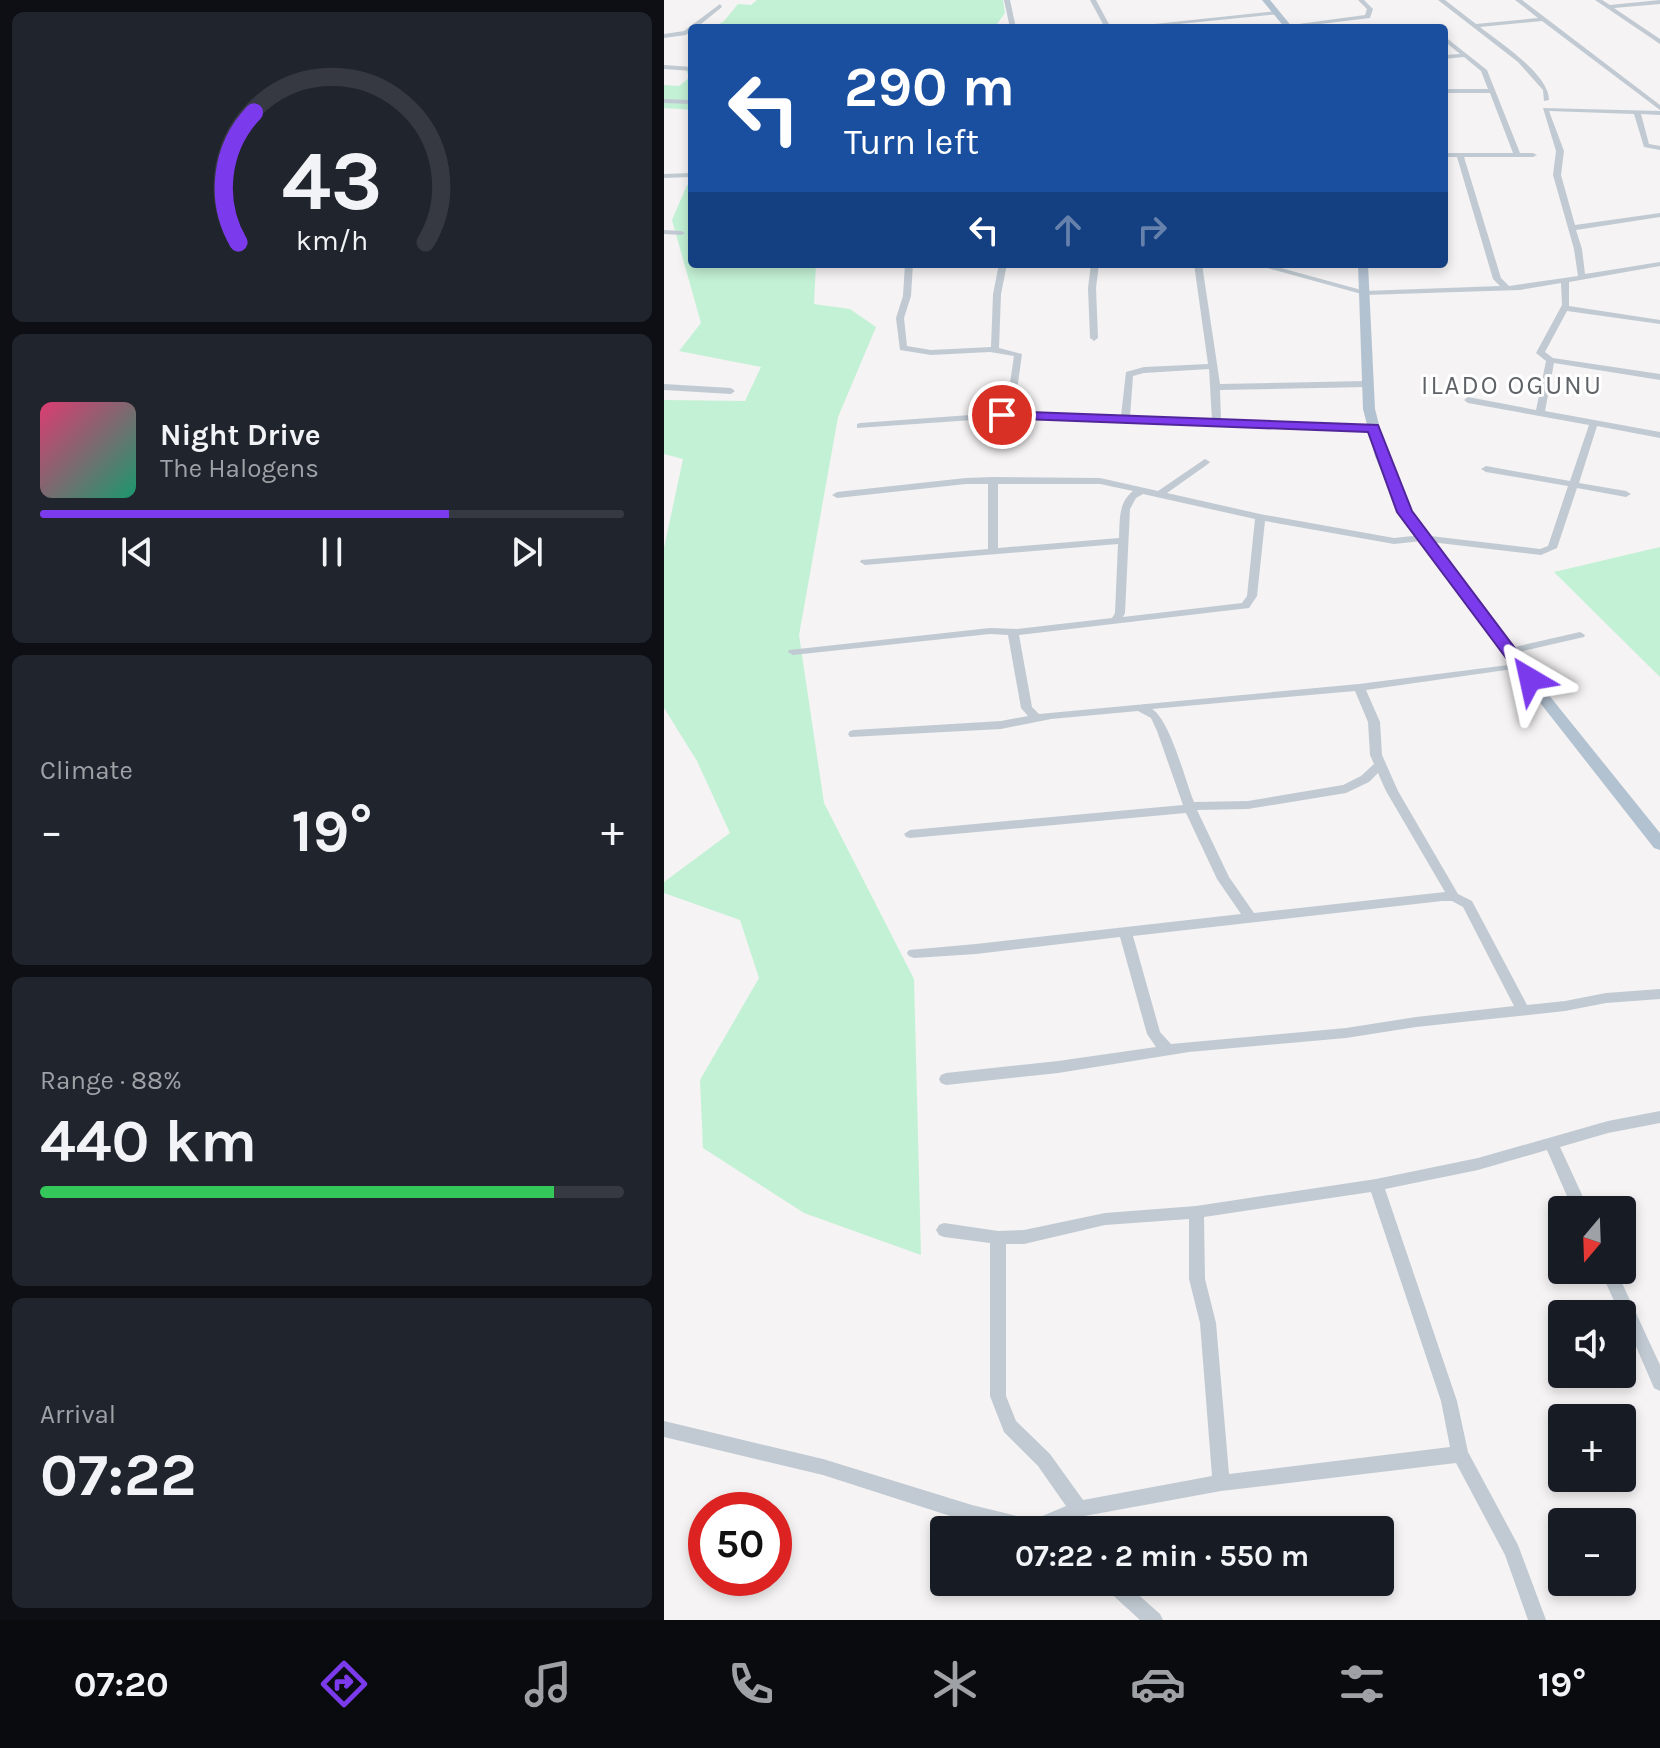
<!DOCTYPE html>
<meta charset="utf-8">
<style>
:root{--surface:#171b24;--page:#20242c;--text:#f1f3f6;--muted:#9ea1a6;--line:#363941;--accent:#7c3aed}
body{margin:0;font-family:Karla,sans-serif;background:var(--page);color:var(--text);height:100vh;display:flex;flex-direction:column;font-size:30px;white-space:nowrap}
*{box-sizing:border-box;margin:0}
p{font-size:26px;color:var(--muted)}
.icon{flex:none;width:44px;height:44px;fill:none;stroke:currentColor;stroke-width:2;stroke-linecap:round;stroke-linejoin:round}
.map{position:relative;flex:1;overflow:hidden}
.drawer{display:flex;flex-direction:column;gap:12px;padding:12px;background:#0d0f14;width:664px}
.drawer>*{flex:none}
.banner{position:absolute;left:24px;top:24px;width:760px;height:244px;border-radius:8px;box-shadow:0 4px 12px #0003;background:#1a4fa0;color:#fff;overflow:hidden}
.needle{width:52px;rotate:199deg}
.fabs{position:absolute;left:884px;top:1196px;display:grid;gap:16px}
.fabs a{display:grid;place-items:center;width:88px;height:88px;border-radius:8px;background:var(--surface);box-shadow:0 4px 12px #0003;font-size:40px}
.speed{position:absolute;left:24px;top:1492px;display:flex;gap:16px;font-size:40px;font-weight:700;text-align:center}
.speed>*{display:grid;place-content:center;width:104px;height:104px;border-radius:50%;background:var(--surface);box-shadow:0 4px 12px #0003;line-height:1}
.speed .limit{border:12px solid #d22;background:#fff;color:#111}
.pin{position:absolute;display:grid;place-items:center;width:68px;height:68px;color:#fff;margin:-34px;border:4px solid #fff;border-radius:50%;box-shadow:0 2px 8px #0007}
.me{position:absolute;width:88px;margin:-44px;rotate:324deg;stroke-linejoin:round;filter:drop-shadow(0 0 6px #0008)}
.turn{display:flex;align-items:center;gap:28px;height:168px;padding:0 24px;font-size:36px}
.turn .icon{width:104px;height:104px;stroke-width:2.5}
.turn b{display:block;font-size:56px;line-height:68px}
.lanes{display:flex;align-items:center;height:76px;padding:0 24px;background:#0003;justify-content:center;gap:40px;direction:ltr}
.lanes .off{opacity:.35}
.big{font-size:60px;font-weight:700;line-height:1.1}
.drawer .card{flex:1;display:flex;flex-direction:column;justify-content:center;gap:12px;min-width:0;padding:0 28px;border-radius:12px;background:var(--page)}
.drawer .dial{align-items:center;gap:0}
.dial svg{height:208px;overflow:visible;fill:none;stroke:var(--line);stroke-width:7;stroke-linecap:round;text-anchor:middle}
.dial text{fill:var(--text);stroke:none}
.song{display:flex;align-items:center;gap:24px}
.cover{width:96px;height:96px;border-radius:12px;background:linear-gradient(135deg,hsl(340 70% 55%),hsl(160 70% 35%))}
.played{height:8px;border-radius:4px;background:linear-gradient(90deg,var(--accent) 70%,var(--line) 70%)}
.keys{display:flex;justify-content:space-around;direction:ltr}
.heat{display:flex;justify-content:space-between;align-items:center;font-size:44px;direction:ltr}
.charge{height:12px;border-radius:6px;background:linear-gradient(90deg,#34c759 88%,var(--line) 0)}
.trip{position:absolute;left:266px;top:1516px;width:464px;height:80px;border-radius:8px;background:var(--surface);box-shadow:0 4px 12px #0003;font-weight:700;line-height:80px;text-align:center}
.tabs{display:flex;height:128px;justify-content:space-around;align-items:center;background:#090b0e;color:var(--muted)}
.tabs .icon{width:56px;height:56px}
.tabs .selected{color:var(--accent)}
.tabs b{font-size:36px;color:var(--text)}
main{display:flex;flex:1;min-height:0}
.map>svg:first-child{display:block}
</style>
<main>
<section class="drawer">
<div class="card dial"><svg viewBox="0 0 100 80">
<path d="M14 69A42 42 0 1 1 86 69"/>
<path d="M14 69A42 42 0 0 1 20 19" stroke="#7c3aed"/>
<text x="50" y="56" font-size="32" font-weight="700">43</text>
<text x="50" y="72" font-size="11">km/h</text>
</svg></div>
<div class="card">
<div class="song"><i class="cover"></i><div><b>Night Drive</b><p>The Halogens</p></div></div>
<div class="played"></div>
<div class="keys"><svg class="icon" aria-label="previous" viewBox="0 0 24 24"><path d="M18 5L8 12l10 7zM5 5v14"/></svg><svg class="icon" aria-label="pause" viewBox="0 0 24 24"><path d="M8 5v14M16 5v14"/></svg><svg class="icon" aria-label="next" viewBox="0 0 24 24"><path d="M6 5l10 7-10 7zM19 5v14"/></svg></div>
</div>
<div class="card"><p>Climate</p>
<div class="heat"><a>−</a><b class="big">19°</b><a>+</a></div>
</div>
<div class="card"><p>Range · 88%</p><b class="big">440 km</b><div class="charge"></div></div>
<div class="card"><p>Arrival</p><b class="big">07:22</b></div>
</section>
<div class="map">
<svg width="996" height="1620" viewBox="0 0 996 1620">
<rect width="100%" height="100%" fill="#f5f3f3"/>
<g fill="#c3f1d5">
<polygon points="93,0 339,0 341,13 330,28 49,28 60,21 74,4 87,5"/>
<polygon points="28,63 28,110 0,108 0,85 15,86 25,78 22,69"/>
<polygon points="23,185 28,185 28,264 152,264 150,304 186,309 212,327 174,417 135,635 160,803 250,979 257,1255 140,1213 39,1148 36,1080 95,978 76,920 0,893 0,882 66,833 33,761 0,708 0,548 19,459 0,454 0,400 81,401 97,367 15,351 37,323 8,220"/>
<polygon points="996,547 996,677 890,572"/>
</g>
<g fill="none" stroke-linecap="round" stroke-linejoin="round">
<g fill="#c1cad2" fill-rule="evenodd">
<polygon points="340,0 346,0 352,28 346,28"/>
<polygon points="426,0 432,0 447,28 441,28"/>
<polygon points="694,0 700,0 709,9 706,18 623,28 620,26 701,15 703,9"/>
<path d="M774 0H781L812 24 874 18 851 0H858L996 105V110L878 21 816 27C836 43 885 74 885 100L880 101 879 90 854 62Z"/>
<polygon points="931,0 938,0 946,5 996,0 996,4 950,8 996,39 996,44"/>
<polygon points="56,4 58,7 32,28 28,28 28,31 22,35 0,38 0,34 20,31"/>
<polygon points="613,11 615,14 475,28 453,28"/>
<path d="M780 36 823 70 856 153H869L873 155 869 157H800L837 278 845 286 914 276 910 249 889 175 892 151 879 108 996 111V115L977 114 985 144 996 146V150L980 147 970 114 885 111 900 151 897 175 911 225 996 213V217L912 230 918 249 921 274 996 262V266L905 282V306L996 320V324L903 311 881 352 889 358 996 374V380L890 363 881 411 996 432V438L933 426 915 483 962 491 967 494 962 497 913 488 893 548 877 555 758 541 730 544 601 521 593 596 585 608 355 635 368 707 375 714 695 684 860 663 861 665 860 667 856 668 702 690 716 722 718 755 734 791 794 894 808 901 863 1005 901 1001 942 993 996 989V999L942 1003 901 1011 752 1027 682 1038 525 1052 394 1073 282 1085 277 1083 275 1079 277 1075 282 1073 394 1061 492 1047 483 1034 456 937 312 954 250 958 245 956 243 953 245 950 312 944 577 914 553 879 522 813 246 838 242 837 240 834 246 830 519 805 493 731 487 718 474 711 387 719 337 729 186 737 184 734 186 731 190 730 337 721 364 716 357 708 344 635 326 634 129 655 124 652 125 650 326 628 353 629 448 618 451 613 454 544 201 565 196 562 197 560 324 549V484H302L173 498 168 495 173 492 302 478 329 477 436 478 494 491 541 459 546 462 544 464 503 493 596 514 730 538 758 535 876 549 884 546 904 486 822 472 817 469 822 466 906 481 925 425 804 403 800 400 804 397 872 410 882 361 872 353 898 305 897 283 856 290 701 295 589 264H602L701 291 836 286 829 279 793 157H780V153H849L826 93H780V89H824L817 71 800 57 780 59V55L796 54 780 41ZM334 484H436L469 491C454 503 456 520 455 538L334 548ZM479 494 591 519 583 596 578 603 459 617 461 613 466 509 472 498ZM691 691 704 722 706 755 710 764 697 776 679 785 584 801 530 802C521 780 506 720 488 709ZM714 773 722 791 781 892 590 913 565 877 533 810 584 809 682 793 705 782ZM778 901H788L799 907 850 1006 752 1017 682 1028 507 1044 496 1032 469 936Z"/>
<polygon points="0,65 28,67 28,71 0,69"/>
<polygon points="0,99 28,100 28,104 0,103"/>
<polygon points="28,173 28,177 0,178 0,174"/>
<polygon points="0,230 17,231 21,233 17,235 0,234"/>
<path d="M241 264H249L247 296 240 318 243 346 267 350 327 347 329 294 335 264H343L337 294 335 348 358 354 354 383 343 412 457 416 462 372 480 367 544 364 530 264H538L556 384 703 381 707 384 703 387 556 390 557 420 709 425 714 428 709 431 338 418 193 428V424L196 423 334 413 346 383 350 356 326 352 267 355 236 350 232 318 239 296ZM545 369 548 420 466 417 469 376 480 373Z"/>
<polygon points="427,264 435,264 432,288 434,338 430,341 426,338 424,288"/>
<polygon points="0,384 67,388 71,391 67,394 0,390"/>
<polygon points="916,632 921,635 920,637 846,654 841,651 842,649"/>
<path d="M996 1111V1123L944 1133 896 1147 925 1210H909L883 1150 814 1170 721 1189 793 1401 804 1452 854 1545 882 1620H864L841 1555 792 1463 557 1491 415 1517 386 1530H339L308 1523 159 1475 0 1437V1421L159 1459 308 1505 369 1520 402 1506 374 1466 340 1432 326 1396V1243L280 1237 275 1235 272 1230 275 1225 280 1223 334 1231 360 1230 441 1213 532 1206 712 1179 814 1158 944 1121ZM707 1192 777 1401 786 1447 565 1474 552 1323 541 1279 540 1217ZM525 1219V1279L536 1323 548 1476 419 1500 386 1454 352 1421 342 1396V1244H360L441 1225Z"/>
<polygon points="936,1270 952,1270 996,1365 996,1391 990,1388 958,1314 956,1314"/>
<polygon points="438,1582 460,1582 496,1614 499,1620 476,1620 441,1588"/>
</g>
<g fill="#b3c2d1" fill-rule="evenodd">
<polygon points="598,0 606,0 629,28 621,28"/>
<polygon points="694,264 704,264 711,409 723,456 746,511 880,689 996,833 996,850 990,848 870,695 734,512 711,456 699,409"/>
</g>
</g>
<polygon fill="#7c3aed" stroke="#51269a" stroke-width="2" points="338,411 714,425 748,511 874,679 866,684 860,682 733,512 704,432 333,418 333,412"/>
<g text-anchor="middle" stroke-width="6" stroke-linejoin="round" paint-order="stroke">
<g font-size="26" letter-spacing="2" fill="#5f6368" stroke="#fff">
<text x="848" y="394">ILADO OGUNU</text>
</g>
</g>
</svg>
<div class="fabs">
<a><svg class="needle" viewBox="-14 -14 28 28"><path d="M0-13l5 13h-10z" fill="#e53935"/><path d="M0 13l5-13h-10z" fill="#9ea1a6"/></svg></a>
<a><svg class="icon" aria-label="sound" viewBox="0 0 24 24"><path d="M4 9h4l5-4v14l-5-4H4zM17 9q2 3 0 6"/></svg></a>
<a>+</a>
<a>−</a>
</div>
<div class="speed"><div class="limit">50</div></div>
<div class="pin" style="left:338px;top:415px;background:#d93025"><svg class="icon" aria-label="arrive" viewBox="0 0 24 24"><path d="M6 21V4h12l-3 4 3 4H6"/></svg></div>
<svg class="me" style="left:866px;top:679px" viewBox="-20 -20 40 40"><path d="M0-17L14 15 0 8-14 15z" fill="#7c3aed" stroke="#fff" stroke-width="4"/></svg>
<div class="trip">07:22 · 2 min · 550 m</div>
<div class="banner">
<div class="turn"><svg class="icon" aria-label="left" viewBox="0 0 24 24"><path d="M17 20v-9H6M10 6l-5 5 5 5"/></svg><div><b>290 m</b>Turn left</div></div>
<div class="lanes"><svg class="icon" aria-label="left" viewBox="0 0 24 24"><path d="M17 20v-9H6M10 6l-5 5 5 5"/></svg><svg class="icon off" aria-label="ahead" viewBox="0 0 24 24"><path d="M12 20V5M6 11l6-6 6 6"/></svg><svg class="icon off" aria-label="right" viewBox="0 0 24 24"><path d="M7 20v-9h11M14 6l5 5-5 5"/></svg></div>
</div>
</div>
</main>
<nav class="tabs">
<b>07:20</b>
<svg class="icon selected" aria-label="directions" viewBox="0 0 24 24"><path d="M12 3l9 9-9 9-9-9zM9 14v-3h6M13 9l2 2-2 2"/></svg>
<svg class="icon" aria-label="music" viewBox="0 0 24 24"><path d="M9 18V5l10-2v13"/><circle cx="6" cy="18" r="3"/><circle cx="16" cy="16" r="3"/></svg>
<svg class="icon" aria-label="phone" viewBox="0 0 24 24"><path d="M5 4h4l2 5-3 2q2 4 5 5l2-3 5 2v4C11 20 4 13 5 4z"/></svg>
<svg class="icon" aria-label="climate" viewBox="0 0 24 24"><path d="M12 3v18M4 7l16 10M4 17L20 7"/></svg>
<svg class="icon" aria-label="car" viewBox="0 0 24 24"><path d="M5 17H2v-5l4-1 3-4h7l3 4 3 1v5h-3M9 17h6M6 11h13"/><circle cx="7" cy="17" r="2"/><circle cx="17" cy="17" r="2"/></svg>
<svg class="icon" aria-label="filters" viewBox="0 0 24 24"><path d="M4 7h16M4 17h16"/><circle cx="9" cy="7" r="2"/><circle cx="15" cy="17" r="2"/></svg>
<b>19°</b>
</nav>
